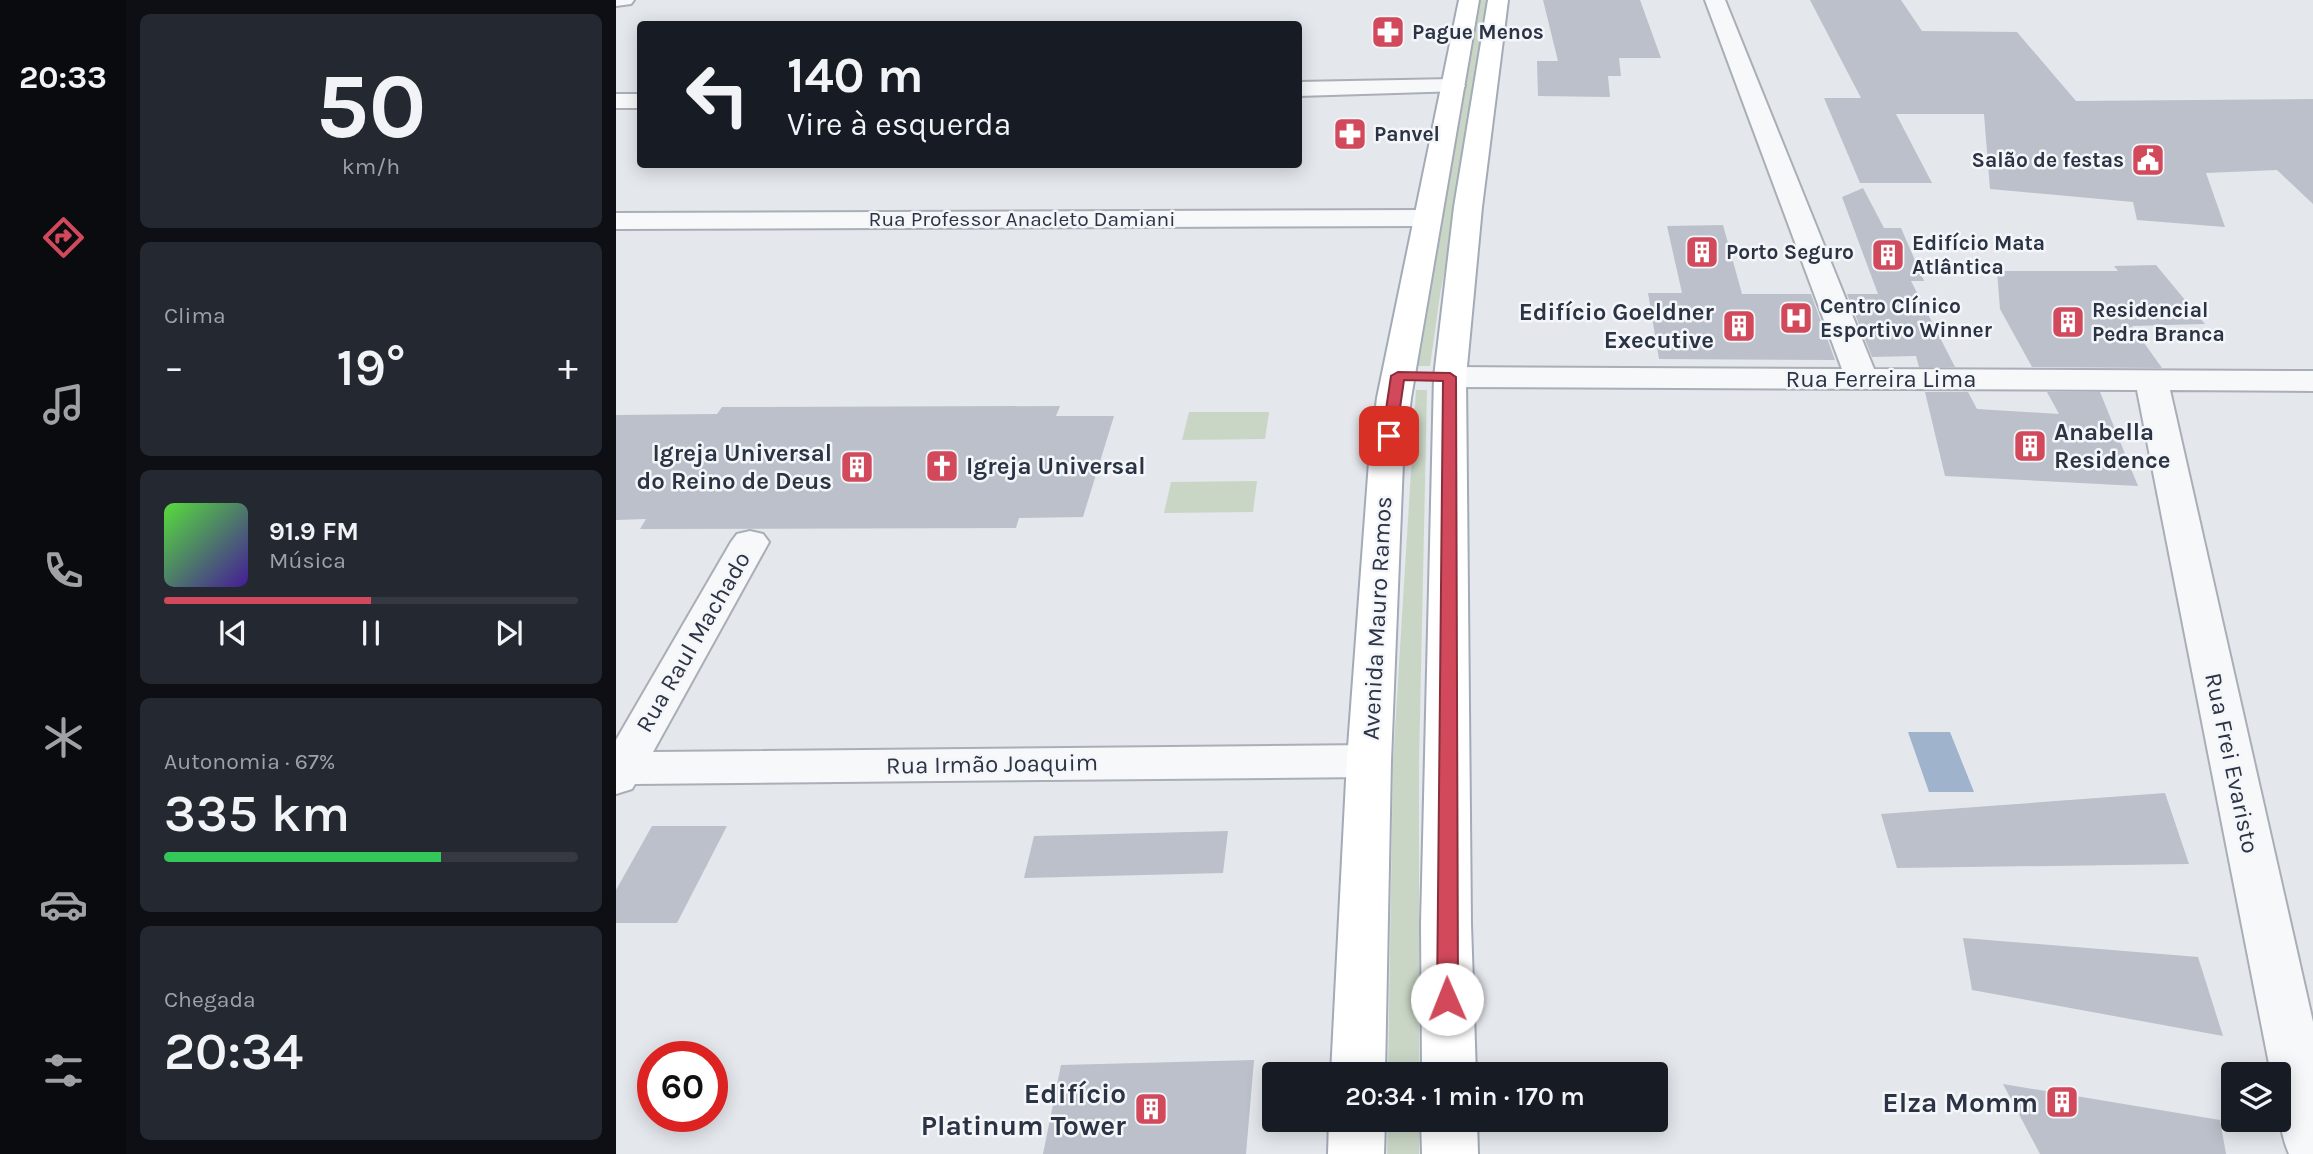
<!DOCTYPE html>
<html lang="pt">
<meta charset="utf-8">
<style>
:root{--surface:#171b24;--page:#242831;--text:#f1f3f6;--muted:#9ea1a6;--line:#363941;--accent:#d1495b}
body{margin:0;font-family:Karla,sans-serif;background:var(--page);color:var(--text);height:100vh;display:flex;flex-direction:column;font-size:26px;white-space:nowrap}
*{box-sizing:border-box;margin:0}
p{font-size:23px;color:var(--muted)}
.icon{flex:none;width:38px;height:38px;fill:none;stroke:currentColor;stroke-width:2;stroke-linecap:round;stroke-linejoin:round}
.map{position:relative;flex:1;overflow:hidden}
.drawer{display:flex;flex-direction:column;gap:14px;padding:14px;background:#0d0f14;width:490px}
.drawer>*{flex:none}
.guide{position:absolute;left:21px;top:21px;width:665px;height:147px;border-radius:7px;box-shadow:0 4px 18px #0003;background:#171b24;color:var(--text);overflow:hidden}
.buttons{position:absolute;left:1605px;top:1062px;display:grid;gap:14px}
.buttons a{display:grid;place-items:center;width:70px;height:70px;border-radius:7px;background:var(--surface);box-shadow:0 4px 18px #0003;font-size:35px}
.speed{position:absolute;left:21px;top:1041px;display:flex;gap:14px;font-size:35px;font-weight:700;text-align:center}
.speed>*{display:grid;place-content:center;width:91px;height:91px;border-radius:50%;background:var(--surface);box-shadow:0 4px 18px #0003;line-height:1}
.speed .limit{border:10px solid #d22;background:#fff;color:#111}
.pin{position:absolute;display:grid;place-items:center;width:60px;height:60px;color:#fff;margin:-30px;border-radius:14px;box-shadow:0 4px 10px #0006}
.me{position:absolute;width:77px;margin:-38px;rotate:359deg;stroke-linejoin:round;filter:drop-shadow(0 0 5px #0008)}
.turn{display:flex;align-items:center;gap:24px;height:147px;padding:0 35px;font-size:32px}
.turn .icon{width:91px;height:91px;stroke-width:2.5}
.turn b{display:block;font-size:49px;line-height:60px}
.big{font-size:52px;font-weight:600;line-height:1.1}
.drawer .widget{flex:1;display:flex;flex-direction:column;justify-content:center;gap:10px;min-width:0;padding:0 24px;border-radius:10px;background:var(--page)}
.drawer .dial{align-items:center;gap:0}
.dial b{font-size:91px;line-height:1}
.song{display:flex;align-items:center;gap:21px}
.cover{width:84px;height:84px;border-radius:10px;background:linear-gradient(135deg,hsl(110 70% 55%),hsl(260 70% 35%))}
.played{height:7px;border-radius:4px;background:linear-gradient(90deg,var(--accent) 50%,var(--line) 50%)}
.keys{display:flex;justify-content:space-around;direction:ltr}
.heat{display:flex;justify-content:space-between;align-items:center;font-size:38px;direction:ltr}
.charge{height:10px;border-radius:5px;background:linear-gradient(90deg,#34c759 67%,var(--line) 0)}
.trip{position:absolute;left:646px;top:1062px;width:406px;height:70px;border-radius:7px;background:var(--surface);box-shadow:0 4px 18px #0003;font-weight:600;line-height:70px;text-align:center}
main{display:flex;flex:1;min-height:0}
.menu{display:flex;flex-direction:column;width:126px;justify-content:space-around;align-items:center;background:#090b0e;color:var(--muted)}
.menu .icon{width:49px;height:49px}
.menu .active{color:var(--accent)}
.menu b{font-size:32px;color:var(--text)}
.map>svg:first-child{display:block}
</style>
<main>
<nav class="menu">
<b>20:33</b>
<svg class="icon active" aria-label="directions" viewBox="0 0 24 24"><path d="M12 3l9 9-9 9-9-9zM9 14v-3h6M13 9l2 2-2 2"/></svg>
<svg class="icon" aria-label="music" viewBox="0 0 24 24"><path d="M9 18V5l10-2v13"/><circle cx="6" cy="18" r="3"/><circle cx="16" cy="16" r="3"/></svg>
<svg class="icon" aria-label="phone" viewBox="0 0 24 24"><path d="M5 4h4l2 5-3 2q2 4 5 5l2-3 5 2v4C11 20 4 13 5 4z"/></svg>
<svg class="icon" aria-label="climate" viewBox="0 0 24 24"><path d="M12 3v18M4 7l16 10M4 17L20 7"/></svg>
<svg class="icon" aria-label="car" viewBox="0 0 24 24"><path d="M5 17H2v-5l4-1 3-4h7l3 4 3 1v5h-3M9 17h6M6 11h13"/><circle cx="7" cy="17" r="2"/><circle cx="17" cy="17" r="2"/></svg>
<svg class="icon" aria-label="filters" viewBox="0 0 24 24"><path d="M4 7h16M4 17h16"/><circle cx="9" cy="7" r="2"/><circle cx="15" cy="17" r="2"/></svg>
</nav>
<section class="drawer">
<div class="widget dial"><b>50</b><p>km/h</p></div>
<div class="widget"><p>Clima</p>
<div class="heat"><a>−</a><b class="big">19°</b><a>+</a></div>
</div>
<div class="widget">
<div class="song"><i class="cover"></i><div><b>91.9 FM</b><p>Música</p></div></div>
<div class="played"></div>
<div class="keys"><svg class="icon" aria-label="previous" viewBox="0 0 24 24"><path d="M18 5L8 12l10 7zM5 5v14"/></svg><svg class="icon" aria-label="pause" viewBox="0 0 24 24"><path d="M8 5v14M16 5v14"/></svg><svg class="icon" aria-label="next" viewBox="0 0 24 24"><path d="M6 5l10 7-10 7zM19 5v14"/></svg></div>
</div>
<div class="widget"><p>Autonomia · 67%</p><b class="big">335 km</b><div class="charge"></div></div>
<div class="widget"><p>Chegada</p><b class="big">20:34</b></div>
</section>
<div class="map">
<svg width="1697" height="1154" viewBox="0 0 1697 1154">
<rect width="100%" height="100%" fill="#e4e7ec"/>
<g fill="#c9d6c5">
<polygon points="862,0 871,0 847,173 824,295 814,366 801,366"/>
<polygon points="800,390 811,390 803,763 803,1074 772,1074 777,762"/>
<polygon points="573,412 653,412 649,439 566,440"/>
<polygon points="641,481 637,512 548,513 555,482"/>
<polygon points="772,1120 803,1120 803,1154 771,1154"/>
</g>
<polygon fill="#9fb4cc" points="1292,732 1334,732 1358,792 1313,792"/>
<g fill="#bbc0ca">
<polygon points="927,0 1024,0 1045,58 1003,58 1005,76 992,76 994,97 922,96 921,61 942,61"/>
<polygon points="1194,0 1285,0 1306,31 1401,32 1460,101 1697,99 1697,204 1661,170 1590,173 1609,227 1521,220 1517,202 1374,189 1368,114 1280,114 1316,183 1244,183 1208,98 1245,98"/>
<polygon points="1247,188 1268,228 1285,228 1308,281 1295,281 1339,367 1303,367 1300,356 1256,357 1231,294 1262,294 1226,197"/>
<polygon points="1107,225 1126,294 1195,294 1219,360 1043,359 1032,293 1066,293 1051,226"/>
<polygon points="1540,265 1589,324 1516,326 1546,368 1416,367 1384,309 1381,271 1502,271 1498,266"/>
<polygon points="1309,392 1352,392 1361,409 1443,414 1431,392 1484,392 1522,486 1329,476"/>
<polygon points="444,406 440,416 498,416 467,517 403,518 400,528 24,529 30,519 0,520 0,415 101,414 106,407"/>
<polygon points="1549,793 1573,864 1281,868 1265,814"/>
<polygon points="36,826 111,826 61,923 0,923 0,890"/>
<polygon points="612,831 607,873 408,878 418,836"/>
<polygon points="1347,938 1582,957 1607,1036 1356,990"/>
<polygon points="638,1060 630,1154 427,1154 445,1065"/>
<polygon points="1387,1084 1604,1120 1610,1154 1424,1154"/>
</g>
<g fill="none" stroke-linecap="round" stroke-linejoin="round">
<defs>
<g id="street">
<polygon points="0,0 18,0 15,4 0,6"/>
<path d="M1089 0H1109L1258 369 1697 371V391L1554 390 1697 1022V1154H1673C1662 1129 1662 1101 1662 1074H1655L1521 390 834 387 823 384 818 377 823 370 834 367 1226 369Z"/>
<polygon points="837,79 845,81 849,86 845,91 682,96 682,82"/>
<rect x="0" y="94" width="24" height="14"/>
<polygon points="811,210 821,212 825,218 821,224 811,226 0,229 0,213"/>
<polygon points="134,531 147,534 153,542 37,752 753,745 769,750 775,761 769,772 753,777 19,784 16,789 0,794 0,740 115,542 121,534"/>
</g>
<g id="primary">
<polygon points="843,0 863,0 795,398 787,462 775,761 769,1074 715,1074 731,761 753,462 761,398"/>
<polygon points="872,0 892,0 866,207 850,377 855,924 860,1074 806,1074 805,924 818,377 838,207"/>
<polygon points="713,1120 769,1120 768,1154 712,1154"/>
<polygon points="805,1120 861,1120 862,1154 806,1154"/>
</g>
</defs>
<use href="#street" stroke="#a9aeb7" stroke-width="4"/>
<use href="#primary" stroke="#a3abb8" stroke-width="4"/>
<use href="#street" fill="#f7f8fa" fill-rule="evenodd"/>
<use href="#primary" fill="#fff" fill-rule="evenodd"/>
</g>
<polygon fill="#d1495b" stroke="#882f3b" stroke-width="2" points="782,372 834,373 840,377 842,999 839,1005 831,1008 824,1005 821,999 827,381 788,380 780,436 773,441 766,436 775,376"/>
<defs>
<symbol id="pharmacy-square" viewBox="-11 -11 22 22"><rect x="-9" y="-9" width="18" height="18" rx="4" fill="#d1495b" stroke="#f4f6f9"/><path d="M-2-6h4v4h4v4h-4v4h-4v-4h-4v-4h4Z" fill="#fff"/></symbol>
<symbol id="civic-square" viewBox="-11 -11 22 22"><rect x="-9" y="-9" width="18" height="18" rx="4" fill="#d1495b" stroke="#f4f6f9"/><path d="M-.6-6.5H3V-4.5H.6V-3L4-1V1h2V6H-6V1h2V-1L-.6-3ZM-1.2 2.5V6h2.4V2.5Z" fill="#fff"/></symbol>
<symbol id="building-square" viewBox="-11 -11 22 22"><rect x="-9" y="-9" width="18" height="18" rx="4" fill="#d1495b" stroke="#f4f6f9"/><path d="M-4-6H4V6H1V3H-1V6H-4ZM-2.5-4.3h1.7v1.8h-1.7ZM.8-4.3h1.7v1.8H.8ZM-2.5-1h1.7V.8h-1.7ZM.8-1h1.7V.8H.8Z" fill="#fff"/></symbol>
<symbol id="hospital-square" viewBox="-11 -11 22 22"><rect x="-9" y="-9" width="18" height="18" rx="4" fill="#d1495b" stroke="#f4f6f9"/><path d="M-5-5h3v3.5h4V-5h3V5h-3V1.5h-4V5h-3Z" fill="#fff"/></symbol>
<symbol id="church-square" viewBox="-11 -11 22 22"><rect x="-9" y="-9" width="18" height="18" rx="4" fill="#d1495b" stroke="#f4f6f9"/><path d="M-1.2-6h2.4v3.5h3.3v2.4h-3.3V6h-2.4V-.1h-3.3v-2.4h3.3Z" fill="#fff"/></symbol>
</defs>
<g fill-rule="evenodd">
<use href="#pharmacy-square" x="753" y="13" width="38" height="38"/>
<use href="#pharmacy-square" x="715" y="115" width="38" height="38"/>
<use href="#civic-square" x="1513" y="141" width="38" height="38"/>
<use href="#building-square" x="1067" y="233" width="38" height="38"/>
<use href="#building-square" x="1253" y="236" width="38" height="38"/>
<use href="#hospital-square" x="1161" y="299" width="38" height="38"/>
<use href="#building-square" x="1433" y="303" width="38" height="38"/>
<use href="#building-square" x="1104" y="307" width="38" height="38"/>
<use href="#building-square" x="1395" y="427" width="38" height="38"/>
<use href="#church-square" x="307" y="447" width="38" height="38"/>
<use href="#building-square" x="222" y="448" width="38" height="38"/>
<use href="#building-square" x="1427" y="1083" width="38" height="38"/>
<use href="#building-square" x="516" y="1090" width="38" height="38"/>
</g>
<g text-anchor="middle" stroke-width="5" stroke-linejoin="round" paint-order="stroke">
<g font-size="21" font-weight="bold" fill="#2b3445" stroke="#f4f6f9" text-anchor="start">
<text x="796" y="39">Pague Menos</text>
<text x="758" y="141">Panvel</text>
<text x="1508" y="167" text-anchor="end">Salão de festas</text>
<text x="1296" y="250">Edifício Mata<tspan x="1296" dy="24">Atlântica</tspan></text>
<text x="1110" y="259">Porto Seguro</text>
<text x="1204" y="313">Centro Clínico<tspan x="1204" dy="24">Esportivo Winner</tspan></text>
<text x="1476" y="317">Residencial<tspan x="1476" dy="24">Pedra Branca</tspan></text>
</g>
<g font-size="21" fill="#2b3445" stroke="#f4f6f9">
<text x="406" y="226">Rua Professor Anacleto Damiani</text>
</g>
<g font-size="24" font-weight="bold" fill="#2b3445" stroke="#f4f6f9" text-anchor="end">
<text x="1098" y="320">Edifício Goeldner<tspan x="1098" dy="28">Executive</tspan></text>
<text x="1438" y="440" text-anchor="start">Anabella<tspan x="1438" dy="28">Residence</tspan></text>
<text x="216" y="461">Igreja Universal<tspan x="216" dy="28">do Reino de Deus</tspan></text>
<text x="350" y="474" text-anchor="start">Igreja Universal</text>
</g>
<g font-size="24" fill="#2b3445" stroke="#f4f6f9">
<text x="1265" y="387">Rua Ferreira Lima</text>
<text transform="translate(761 618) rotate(-87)" y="8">Avenida Mauro Ramos</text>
<text transform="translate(77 642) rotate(-60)" y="8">Rua Raul Machado</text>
<text transform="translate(1616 763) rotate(78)" y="8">Rua Frei Evaristo</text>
<text transform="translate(376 764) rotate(-1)" y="8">Rua Irmão Joaquim</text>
</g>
<g font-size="28" font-weight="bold" fill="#2b3445" stroke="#f4f6f9" text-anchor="end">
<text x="510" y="1103">Edifício<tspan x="510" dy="32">Platinum Tower</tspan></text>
<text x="1422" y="1112">Elza Momm</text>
</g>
</g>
</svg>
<div class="buttons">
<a><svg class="icon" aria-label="layers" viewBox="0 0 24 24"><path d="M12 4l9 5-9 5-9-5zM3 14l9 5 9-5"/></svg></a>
</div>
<div class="speed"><div class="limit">60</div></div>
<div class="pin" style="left:773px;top:436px;background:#d93025"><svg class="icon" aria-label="arrive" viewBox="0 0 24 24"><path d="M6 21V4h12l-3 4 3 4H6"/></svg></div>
<svg class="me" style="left:831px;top:999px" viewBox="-20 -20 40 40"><circle r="19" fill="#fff"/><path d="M0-13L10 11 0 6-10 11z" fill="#d1495b"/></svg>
<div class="trip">20:34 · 1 min · 170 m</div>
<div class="guide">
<div class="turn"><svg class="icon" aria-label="left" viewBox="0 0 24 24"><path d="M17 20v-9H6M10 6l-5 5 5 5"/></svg><div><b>140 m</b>Vire à esquerda</div></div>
</div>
</div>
</main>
